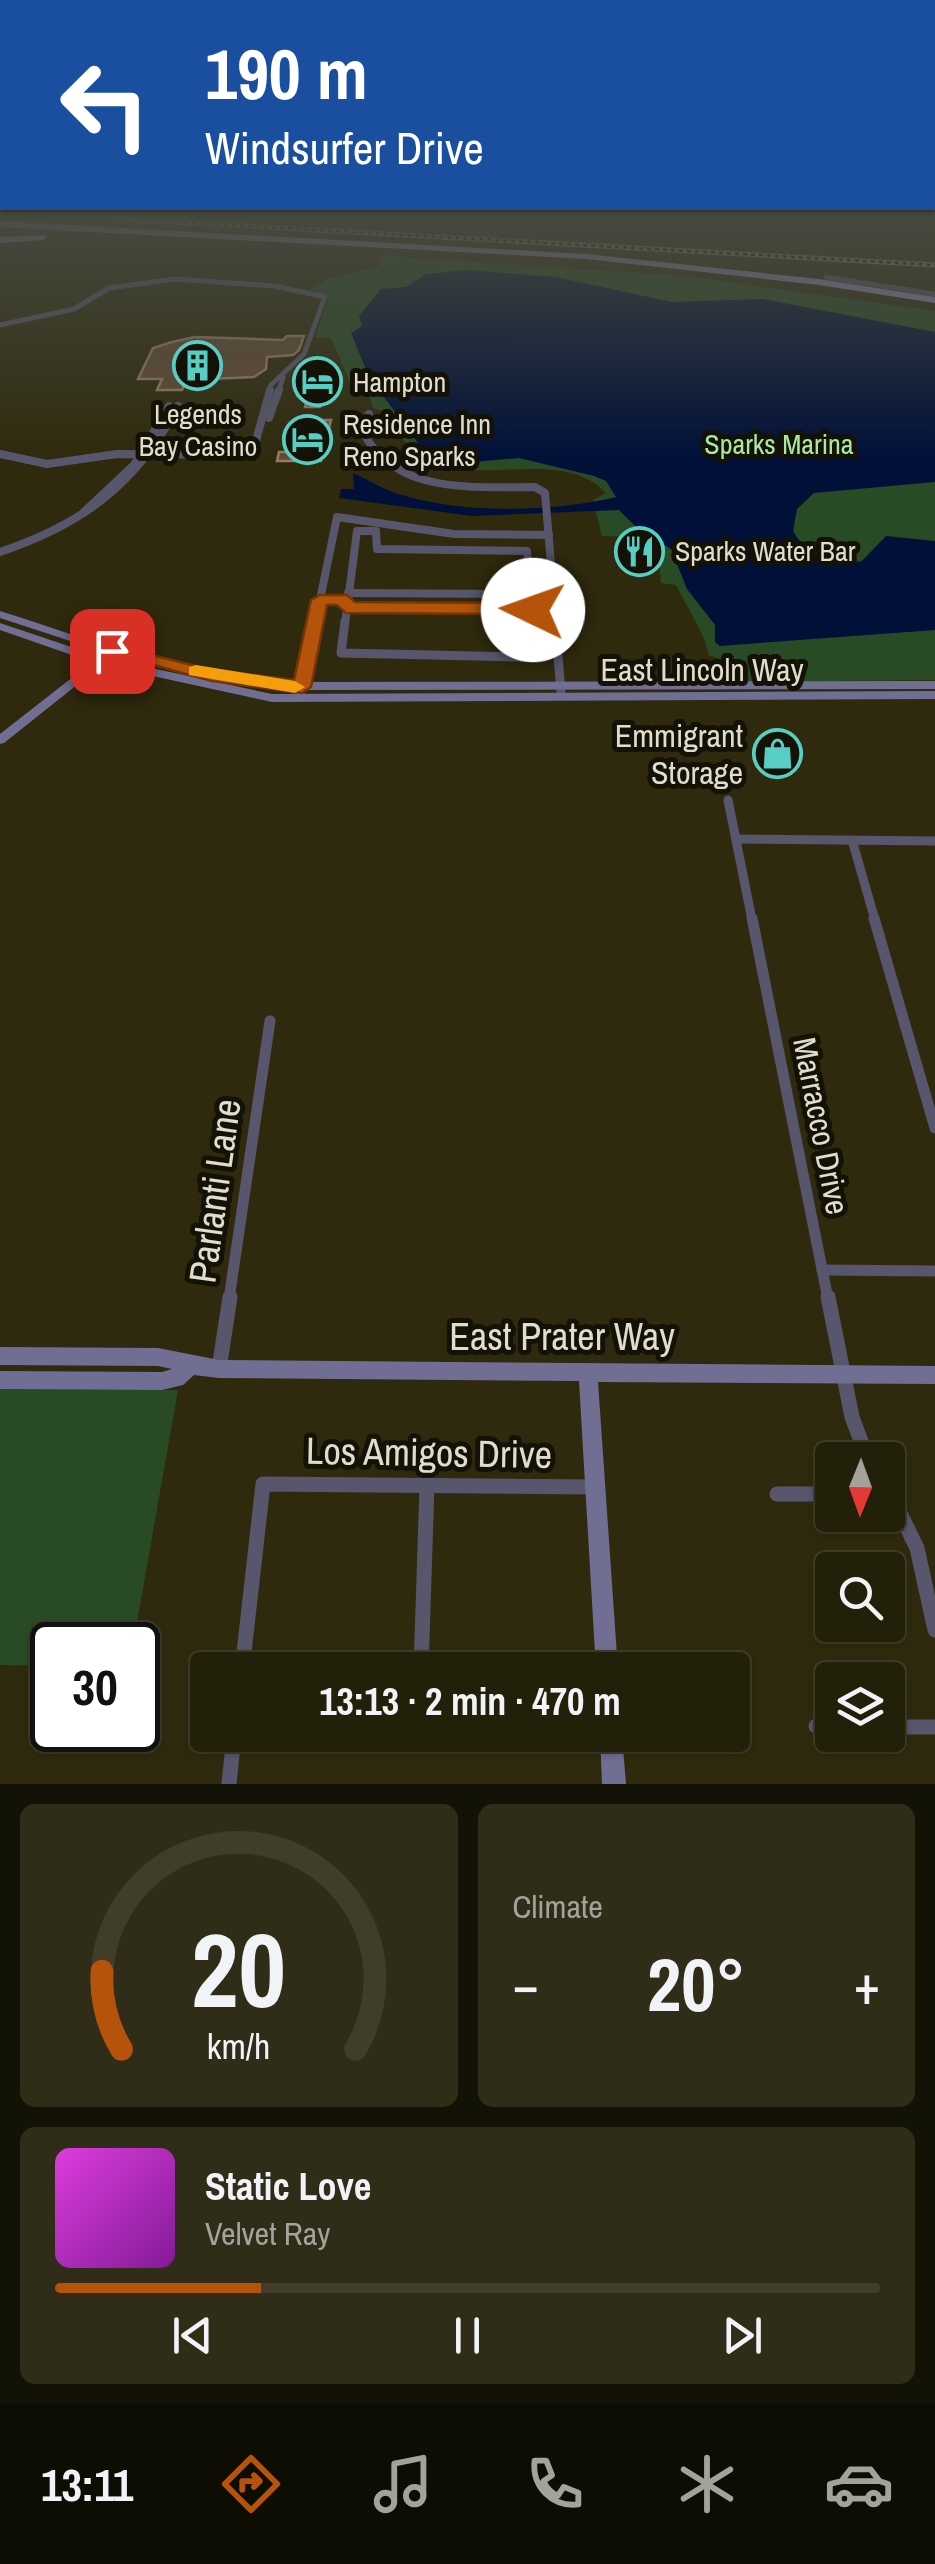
<!DOCTYPE html>
<meta charset="utf-8">
<style>
:root{--surface:#23200a;--page:#2f2d18;--text:#f1f3f6;--muted:#a3a39c;--line:#403e2b;--accent:#b45309}
body{margin:0;font-family:"Archivo Narrow",sans-serif;background:var(--page);color:var(--text);height:100vh;display:flex;flex-direction:column;font-size:38px;white-space:nowrap}
*{box-sizing:border-box;margin:0}
p{font-size:32px;color:var(--muted)}
.icon{flex:none;width:55px;height:55px;fill:none;stroke:currentColor;stroke-width:2;stroke-linecap:round;stroke-linejoin:round}
.map{position:relative;height:1784px;overflow:hidden}
.sheet{display:flex;flex-direction:column;gap:20px;padding:20px;background:#131206;flex:1}
.sheet>*{flex:none}
.hud{position:absolute;left:0px;top:0px;width:935px;height:210px;box-shadow:0 2px 8px #0004,0 0 0 2px var(--line);background:#1a4fa0;color:#fff;overflow:hidden}
.needle{width:65px;rotate:181deg}
.fabs{position:absolute;left:815px;top:1442px;display:grid;gap:20px}
.fabs a{display:grid;place-items:center;width:90px;height:90px;border-radius:10px;background:var(--surface);box-shadow:0 2px 8px #0004,0 0 0 2px var(--line);font-size:50px}
.speed{position:absolute;left:30px;top:1622px;display:flex;gap:20px;font-size:50px;font-weight:700;text-align:center}
.speed>*{display:grid;place-content:center;width:130px;height:130px;border-radius:50%;background:var(--surface);box-shadow:0 2px 8px #0004,0 0 0 2px var(--line);line-height:1}
.speed .limit{border:5px solid #111;border-radius:15px;background:#fff;color:#111}
.pin{position:absolute;display:grid;place-items:center;width:85px;height:85px;color:#fff;margin:-42px;border-radius:20px;box-shadow:0 5px 15px #0006}
.me{position:absolute;width:110px;margin:-55px;rotate:273deg;stroke-linejoin:round;filter:drop-shadow(0 0 8px #0008)}
.turn{display:flex;align-items:center;gap:35px;height:210px;padding:0 40px;font-size:45px}
.turn .icon{width:130px;height:130px;stroke-width:2.5}
.turn b{display:block;font-size:70px;line-height:85px}
.big{font-size:75px;font-weight:700;line-height:1.1}
.sheet .card{flex:1;display:flex;flex-direction:column;justify-content:center;gap:15px;min-width:0;padding:0 35px;border-radius:15px;background:var(--page)}
.sheet .dial{align-items:center;gap:0}
.dial svg{height:260px;overflow:visible;fill:none;stroke:var(--line);stroke-width:7;stroke-linecap:round;text-anchor:middle}
.dial text{fill:var(--text);stroke:none}
.song{display:flex;align-items:center;gap:30px}
.cover{width:120px;height:120px;border-radius:15px;background:linear-gradient(135deg,hsl(300 70% 55%),hsl(290 70% 35%))}
.played{height:10px;border-radius:5px;background:linear-gradient(90deg,var(--accent) 25%,var(--line) 25%)}
.keys{display:flex;justify-content:space-around;direction:ltr}
.heat{display:flex;justify-content:space-between;align-items:center;font-size:55px;direction:ltr}
.sheet .tiles{flex:1;display:grid;gap:20px;grid-template-columns:1fr 1fr}
.card:last-child{grid-column:span 2}
.trip{position:absolute;left:190px;top:1652px;width:560px;height:100px;border-radius:10px;background:var(--surface);box-shadow:0 2px 8px #0004,0 0 0 2px var(--line);font-weight:700;line-height:100px;text-align:center}
.dock{display:flex;height:160px;justify-content:space-around;align-items:center;background:#0e0d04;color:var(--muted)}
.dock .icon{width:70px;height:70px}
.dock .on{color:var(--accent)}
.dock b{font-size:45px;color:var(--text)}
.map>svg:first-child{display:block}
</style>
<div class="map">
<svg width="935" height="1784" viewBox="0 0 935 1784">
<rect width="100%" height="100%" fill="#2f2a0d"/>
<g fill="#284b25">
<path d="M383 256 686 276 935 311V680L727 682 722 660 709 655C702 627 688 610 676 585L661 583 657 541 648 537 602 536 593 500 606 493C567 451 496 480 449 466 432 461 414 452 402 439 394 431 393 421 382 417V411L373 408 370 396 355 394 331 338 315 337 329 296 308 290 333 277 378 267Z"/>
<polygon points="0,1389 178,1390 133,1645 52,1645 52,1666 0,1665"/>
</g>
<path fill="#001038" d="M467 270 555 277 672 302 763 299 935 332V482L814 493 797 509 793 531C806 555 836 566 862 561L886 536 935 541V630L720 646 715 642V625L687 589 671 549 636 527 619 510 472 516 339 498 341 489H354L353 473C369 480 384 490 402 495 463 514 554 512 616 497L606 481 594 476 519 458 460 463 421 447 369 377 351 333 362 326 359 316 381 289 406 287 426 274Z"/>
<g fill="#624936" stroke="#957a66" stroke-width="2.5">
<polygon points="287,336 304,336 299,350 293,355 267,357 266,369 254,377 187,380 182,390 157,390 162,379 138,379 153,348 172,342 195,337 283,340"/>
<polygon points="314,369 328,369 320,407 305,407"/>
<polygon points="309,420 331,420 321,461 277,461 279,452 288,452 291,437 305,437"/>
</g>
<g fill="none" stroke-linecap="round" stroke-linejoin="round">
<g stroke="#57566d" stroke-width="5">
<polyline points="826,277 935,294"/>
<polyline points="0,325 74,309 109,288 175,279 275,286 325,297 304,354 271,385 269,392"/>
<polyline points="278,392 283,378"/>
</g>
<g stroke="#57566d" stroke-width="8">
<path d="M369 414 359 424C389 495 468 487 535 487L545 493 556 624"/>
<polyline points="269,418 279,390"/>
<polyline points="0,454 47,464 117,454 235,455 255,444 270,390"/>
<polyline points="84,512 134,465 169,406"/>
<path d="M0 552C83 524 137 484 178 406"/>
<polyline points="348,593 507,594"/>
<polygon points="507,594 531,595 533,611 509,611"/>
<polyline points="320,600 347,600"/>
<polyline points="346,607 506,608"/>
<polyline points="533,611 555,611"/>
<polyline points="524,614 524,624"/>
<polyline points="315,624 337,517 454,534 549,535"/>
<polyline points="345,624 357,531 376,531 377,549 527,551 531,595"/>
</g>
<g stroke="#57566d" stroke-width="9">
<polyline points="345,621 341,653 521,657 525,656 524,621"/>
<polyline points="555,621 561,692"/>
<polyline points="300,694 315,621"/>
<polyline points="728,800 752,920"/>
<polyline points="736,839 935,841"/>
<polyline points="852,840 875,920"/>
</g>
<g stroke="#57566d" stroke-width="11">
<polyline points="752,918 828,1299"/>
<polyline points="874,918 935,1128"/>
<polyline points="822,1270 935,1271"/>
<polyline points="229,1299 270,1021"/>
</g>
<g stroke="#57566d" stroke-width="15">
<polyline points="828,1297 852,1417 868,1460"/>
<polyline points="219,1369 230,1297"/>
<polyline points="888,1489 917,1548 935,1630"/>
<polyline points="777,1494 832,1494"/>
<polyline points="242,1670 263,1484 595,1487"/>
<polyline points="421,1670 427,1486"/>
<polyline points="816,1726 832,1726"/>
<polyline points="888,1727 935,1727"/>
<polyline points="229,1784 234,1735"/>
</g>
<g fill="#716e93" fill-rule="evenodd">
<path d="M0 611C37 622 73 636 110 647 167 664 224 676 283 682L935 681V689L283 690 211 679 112 655 109 659 272 694 935 691V699L272 702 102 665 4 743 0 744V734L92 662 0 630V623L98 656 104 652 0 618Z"/>
<polygon points="0,1347 158,1348 219,1360 935,1366 935,1384 598,1382 618,1670 596,1670 579,1381 219,1378 194,1375 183,1385 162,1390 0,1389 0,1371 162,1372 172,1369 158,1366 0,1365"/>
<polygon points="600,1735 622,1735 626,1784 602,1784"/>
</g>
<g fill="#9691ca" fill-rule="evenodd">
<polygon points="0,221 586,254 819,279 935,297 935,303 819,285 586,259 0,227"/>
<polygon points="47,235 44,240 0,243 0,237"/>
</g>
<defs>
<polyline id="rail" points="0,212 935,265"/>
</defs>
<use href="#rail" stroke="#8f8b75" stroke-width="5"/>
<use href="#rail" stroke="#141207" stroke-width="2.5" stroke-dasharray="4" stroke-linecap="butt"/>
</g>
<linearGradient id="sky" x2="0" y2="1"><stop stop-color="#1a1707"/><stop offset="0.46" stop-color="#474a40"/><stop offset="1" stop-color="#474a40" stop-opacity="0"/></linearGradient>
<rect width="935" height="460" fill="url(#sky)"/>
<polygon fill="#b45309" stroke="#753606" stroke-width="2.5" points="347,595 355,602 506,603 542,610 519,620 503,614 346,613 337,605 327,605 311,687 302,693 212,681 102,651 112,645 212,670 294,680 311,600 320,595"/>
<polygon fill="#f59e0b" points="196,665 295,681 305,687 295,693 189,675 189,667"/>
<defs>
<symbol id="building-ring" viewBox="-11 -11 22 22"><circle r="9.5" fill="#141207" stroke="#56cec3" stroke-width="1.5"/><path d="M-4-6H4V6H1V3H-1V6H-4ZM-2.5-4.3h1.7v1.8h-1.7ZM.8-4.3h1.7v1.8H.8ZM-2.5-1h1.7V.8h-1.7ZM.8-1h1.7V.8H.8Z" fill="#56cec3"/></symbol>
<symbol id="hotel-ring" viewBox="-11 -11 22 22"><circle r="9.5" fill="#141207" stroke="#56cec3" stroke-width="1.5"/><path d="M-6-4.5h1.5V1H6V5H4.5V3h-9V5H-6ZM-4 0a1.8 1.8 0 1 1 3.6 0ZM.5 0V-2.5h3Q6-2.5 6 0Z" fill="#56cec3"/></symbol>
<symbol id="restaurant-ring" viewBox="-11 -11 22 22"><circle r="9.5" fill="#141207" stroke="#56cec3" stroke-width="1.5"/><path d="M-5-6h1v4h1v-4h1v4h1v-4h1v5L-1.5 .5V6h-2V.5L-5-1ZM5-6V6H3V1.5H1.5Q1.5-4 5-6Z" fill="#56cec3"/></symbol>
<symbol id="shop-ring" viewBox="-11 -11 22 22"><circle r="9.5" fill="#141207" stroke="#56cec3" stroke-width="1.5"/><path d="M-5-2.5h2.3a2.7 3.5 0 0 1 5.4 0H5L5.5 6h-11ZM-1.5-2.5h3a1.5 2.3 0 0 0-3 0Z" fill="#56cec3"/></symbol>
</defs>
<g fill-rule="evenodd">
<use href="#building-ring" x="170" y="338" width="55" height="55"/>
<use href="#hotel-ring" x="290" y="354" width="55" height="55"/>
<use href="#hotel-ring" x="280" y="412" width="55" height="55"/>
<use href="#restaurant-ring" x="612" y="524" width="55" height="55"/>
<use href="#shop-ring" x="750" y="726" width="55" height="55"/>
</g>
<g text-anchor="middle" stroke-width="10" stroke-linejoin="round" paint-order="stroke">
<g font-size="28" fill="#e0ddcd" stroke="#141207" text-anchor="start">
<text x="353" y="392">Hampton</text>
<text x="198" y="424" text-anchor="middle">Legends<tspan x="198" dy="32">Bay Casino</tspan></text>
<text x="343" y="434">Residence Inn<tspan x="343" dy="32">Reno Sparks</tspan></text>
<text x="675" y="561">Sparks Water Bar</text>
</g>
<g font-size="28" fill="#a9e8a3" stroke="#141207">
<text x="779" y="454">Sparks Marina</text>
</g>
<g font-size="32" fill="#e0ddcd" stroke="#141207">
<text x="702" y="681">East Lincoln Way</text>
<text transform="translate(821 1126) rotate(79)" y="11">Marracco Drive</text>
</g>
<g font-size="32" fill="#e0ddcd" stroke="#141207" text-anchor="end">
<text x="743" y="747">Emmigrant<tspan x="743" dy="37">Storage</tspan></text>
</g>
<g font-size="38" fill="#e0ddcd" stroke="#141207">
<text transform="translate(215 1191) rotate(-82)" y="13">Parlanti Lane</text>
<text x="562" y="1350">East Prater Way</text>
<text transform="translate(429 1453) rotate(1)" y="13">Los Amigos Drive</text>
</g>
</g>
</svg>
<div class="fabs">
<a><svg class="needle" viewBox="-14 -14 28 28"><path d="M0-13l5 13h-10z" fill="#e53935"/><path d="M0 13l5-13h-10z" fill="#a3a39c"/></svg></a>
<a><svg class="icon" aria-label="search" viewBox="0 0 24 24"><circle cx="10" cy="10" r="6"/><path d="M15 15l6 6"/></svg></a>
<a><svg class="icon" aria-label="layers" viewBox="0 0 24 24"><path d="M12 4l9 5-9 5-9-5zM3 14l9 5 9-5"/></svg></a>
</div>
<div class="speed"><div class="limit">30</div></div>
<div class="pin" style="left:112px;top:651px;background:#d93025"><svg class="icon" aria-label="arrive" viewBox="0 0 24 24"><path d="M6 21V4h12l-3 4 3 4H6"/></svg></div>
<svg class="me" style="left:533px;top:610px" viewBox="-20 -20 40 40"><circle r="19" fill="#fff"/><path d="M0-13L10 11 0 6-10 11z" fill="#b45309"/></svg>
<div class="trip">13:13 · 2 min · 470 m</div>
<div class="hud">
<div class="turn"><svg class="icon" aria-label="left" viewBox="0 0 24 24"><path d="M17 20v-9H6M10 6l-5 5 5 5"/></svg><div><b>190 m</b>Windsurfer Drive</div></div>
</div>
</div>
<section class="sheet">
<div class="tiles">
<div class="card dial"><svg viewBox="0 0 100 80">
<path d="M14 69A42 42 0 1 1 86 69"/>
<path d="M14 69A42 42 0 0 1 8 45" stroke="#b45309"/>
<text x="50" y="56" font-size="32" font-weight="700">20</text>
<text x="50" y="72" font-size="11">km/h</text>
</svg></div>
<div class="card"><p>Climate</p>
<div class="heat"><a>−</a><b class="big">20°</b><a>+</a></div>
</div>
<div class="card">
<div class="song"><i class="cover"></i><div><b>Static Love</b><p>Velvet Ray</p></div></div>
<div class="played"></div>
<div class="keys"><svg class="icon" aria-label="previous" viewBox="0 0 24 24"><path d="M18 5L8 12l10 7zM5 5v14"/></svg><svg class="icon" aria-label="pause" viewBox="0 0 24 24"><path d="M8 5v14M16 5v14"/></svg><svg class="icon" aria-label="next" viewBox="0 0 24 24"><path d="M6 5l10 7-10 7zM19 5v14"/></svg></div>
</div>
</div>
</section>
<nav class="dock">
<b>13:11</b>
<svg class="icon on" aria-label="directions" viewBox="0 0 24 24"><path d="M12 3l9 9-9 9-9-9zM9 14v-3h6M13 9l2 2-2 2"/></svg>
<svg class="icon" aria-label="music" viewBox="0 0 24 24"><path d="M9 18V5l10-2v13"/><circle cx="6" cy="18" r="3"/><circle cx="16" cy="16" r="3"/></svg>
<svg class="icon" aria-label="phone" viewBox="0 0 24 24"><path d="M5 4h4l2 5-3 2q2 4 5 5l2-3 5 2v4C11 20 4 13 5 4z"/></svg>
<svg class="icon" aria-label="climate" viewBox="0 0 24 24"><path d="M12 3v18M4 7l16 10M4 17L20 7"/></svg>
<svg class="icon" aria-label="car" viewBox="0 0 24 24"><path d="M5 17H2v-5l4-1 3-4h7l3 4 3 1v5h-3M9 17h6M6 11h13"/><circle cx="7" cy="17" r="2"/><circle cx="17" cy="17" r="2"/></svg>
</nav>
